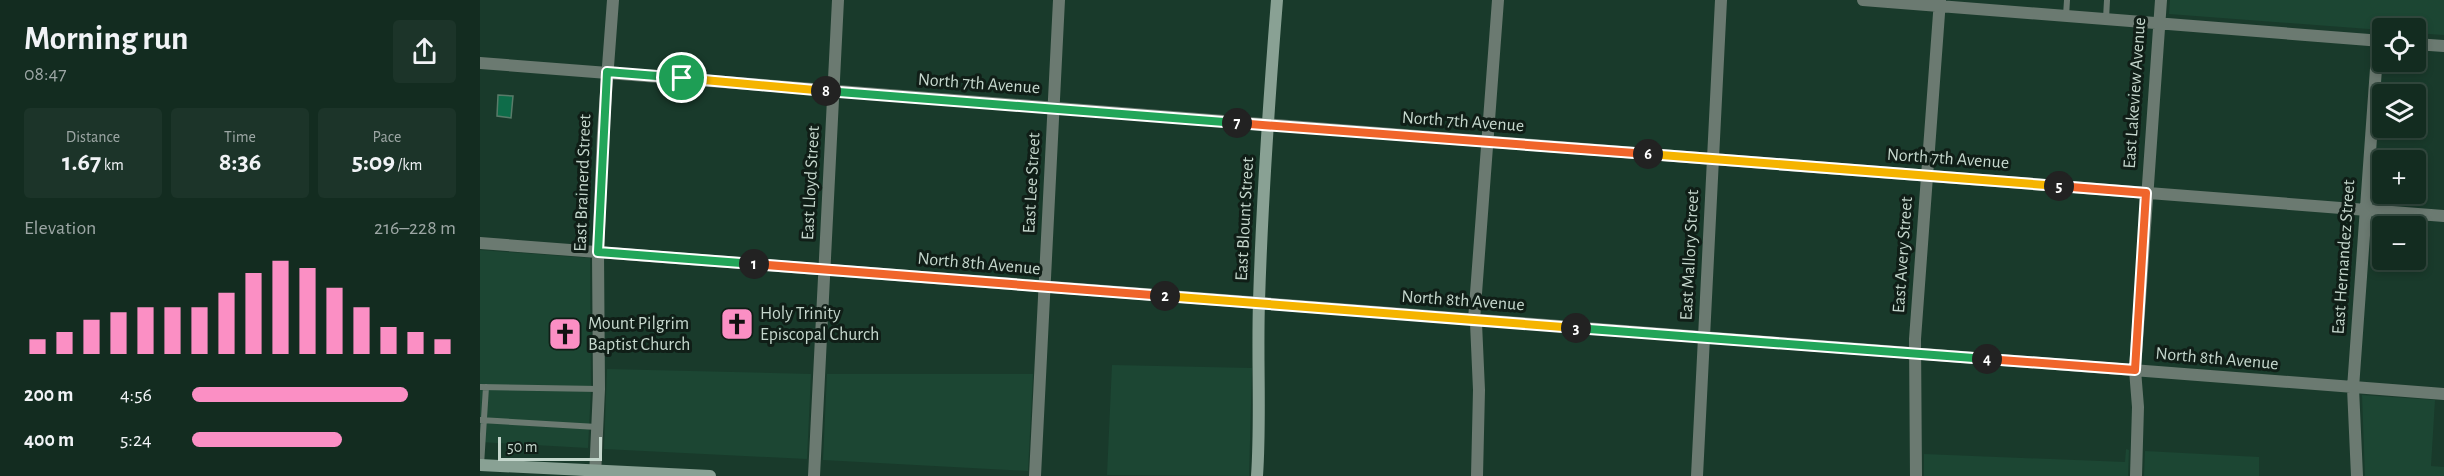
<!DOCTYPE html>
<meta charset="utf-8">
<style>
:root{--surface:#132c20;--page:#1c3429;--text:#f1f3f6;--muted:#9da7a5;--line:#32483e;--accent:#fb8fc4}
body{margin:0;font-family:"Alegreya Sans",sans-serif;background:var(--page);color:var(--text);height:100vh;display:flex;flex-direction:column;font-size:22px;white-space:nowrap}
*{box-sizing:border-box;margin:0}
p{font-size:20px;color:var(--muted)}
.icon{flex:none;width:33px;height:33px;fill:none;stroke:currentColor;stroke-width:2;stroke-linecap:round;stroke-linejoin:round}
.map{position:relative;flex:1;overflow:hidden}
.details{display:flex;flex-direction:column;background:var(--surface);width:480px}
.details>*{flex:none}
.controls{position:absolute;left:1892px;top:18px;display:grid;gap:12px}
.controls a{display:grid;place-items:center;width:54px;height:54px;border-radius:6px;background:var(--surface);box-shadow:0 3px 9px #0003,0 0 0 2px var(--line);font-size:30px}
.scale{position:absolute;left:18px;bottom:15px;width:104px;box-sizing:border-box;padding-left:6px;border:3px solid #c5d7cd;border-top:0;font-size:16px;line-height:21px;white-space:nowrap;color:#c5d7cd;-webkit-text-stroke:4px #101e17;paint-order:stroke}
.pin{position:absolute;display:grid;place-items:center;width:51px;height:51px;color:#fff;margin:-26px;border:3px solid #fff;border-radius:50%;box-shadow:0 2px 6px #0007}
.km{position:absolute;width:30px;height:30px;margin:-15px;border-radius:50%;background:#222;color:#fff;font-size:16px;line-height:30px;text-align:center}
.round{display:grid;place-items:center;flex:none;width:63px;height:63px;border-radius:6px;background:var(--page)}
.summary{display:flex;align-items:center;justify-content:space-between;height:102px;padding:0 24px}
h1{font-size:33px;font-weight:700;line-height:45px}
.stats{display:grid;grid-template-columns:repeat(3,1fr);gap:9px;height:102px;padding:6px 24px}
.stats div{display:grid;align-content:center;border-radius:6px;background:var(--page);text-align:center}
.stats b{font-size:26px;font-weight:700}
.stats small{font-size:16px;font-weight:400}
.stats p{font-size:16px}
.chart{height:168px;padding:12px 24px}
.chart p{display:flex;justify-content:space-between}
.chart svg{width:100%;height:108px;margin-top:6px;stroke:var(--accent);stroke-width:6}
ul{padding:0 24px;list-style:none;font-size:20px}
li{display:grid;grid-template-columns:96px 72px 1fr;align-items:center;height:45px}
li i{height:15px;border-radius:8px;background:var(--accent)}
main{display:flex;flex:1;min-height:0}
.map>svg:first-child{display:block}
</style>
<main>
<section class="details">
<div class="summary"><div><h1>Morning run</h1><p>08:47</p></div><a class="round"><svg class="icon" aria-label="share" viewBox="0 0 24 24"><path d="M12 15V3M7 8l5-5 5 5M5 13v7h14v-7"/></svg></a></div>
<div class="stats">
<div><p>Distance</p><b>1.67<small> km</small></b></div>
<div><p>Time</p><b>8:36</b></div>
<div><p>Pace</p><b>5:09<small> /km</small></b></div>
</div>
<div class="chart"><p><span>Elevation</span>216–228 m</p>
<svg viewBox="0 0 160 44" preserveAspectRatio="none"><path d="M5 44V38M15 44V35M25 44V30M35 44V27M45 44V25M55 44V25M65 44V25M75 44V19M85 44V11M95 44V6M105 44V9M115 44V17M125 44V25M135 44V33M145 44V35M155 44V38"/></svg>
</div>
<ul>
<li><b>200 m</b>4:56<i style="width:82%"></i></li>
<li><b>400 m</b>5:24<i style="width:57%"></i></li>
</ul>
</section>
<div class="map">
<svg width="1964" height="476" viewBox="0 0 1964 476">
<rect width="100%" height="100%" fill="#193a2b"/>
<path fill="#1c4633" d="M1690,0h274v35l-29,-2v-5l-33,2 -213,-16z
M0,250l110,8 1,131 -3,59 -108,-6z
M632,365l140,3 -3,108 -142,-1z
M127,369l204,5 -4,85 -203,-10z
M347,374h206l-5,97 -205,-11z
M1882,395l73,5 -4,66 13,1v9h-79z
M1646,449l3,1 -1,26h-204v-22l201,8z
M1665,451l114,6v19h-115z"/>
<path fill="#0e6c49" stroke="#597b69" stroke-width="1.5" d="M18,95l15,1 -2,22 -14,-2z"/>
<g fill="none" stroke-linecap="round" stroke-linejoin="round">
<path stroke="#6b7a71" stroke-width="6" d="M1586,16l1,-16
M1626,19l1,-19
M0,387l119,2
M0,420l117,7
M1,465l5,-78"/>
<path stroke="#6b7a71" stroke-width="12" d="M1383,0l519,41
M1935,44l29,2
M0,63l1964,153
M0,243l1964,151
M115,476l4,-87 -1,-137 5,-119 10,-133
M334,476l24,-476
M555,476l24,-476
M997,476l2,-86 -3,-67 -2,-3 24,-320
M1217,476l24,-476
M1436,476l-1,-137 25,-339
M1656,476l2,-69 -3,-37 26,-370
M1877,476l-4,-88 25,-347"/>
<path stroke="#89a194" stroke-width="12" d="M0,465l230,11
M777,476c4,-58 0,-116 2,-174 3,-101 10,-202 18,-302"/>
</g>
<g fill="none" stroke-linecap="round" stroke-linejoin="round">
<g stroke="#fff" stroke-width="12">
<path id="split-1" d="M202,78l-75,-6 -9,180 156,12"/>
</g>
<g stroke="#fff" stroke-width="12">
<path id="split-2" d="M274,264l411,32"/>
</g>
<g stroke="#fff" stroke-width="12">
<path id="split-3" d="M685,296l411,32"/>
</g>
<g stroke="#fff" stroke-width="12">
<path id="split-4" d="M1096,328l411,31"/>
</g>
<g stroke="#fff" stroke-width="12">
<path id="split-5" d="M1507,359l148,11 11,-177 -87,-7"/>
</g>
<g stroke="#fff" stroke-width="12">
<path id="split-6" d="M1168,154l411,32"/>
</g>
<g stroke="#fff" stroke-width="12">
<path id="split-7" d="M757,123l411,31"/>
</g>
<g stroke="#fff" stroke-width="12">
<path id="split-8" d="M346,91l411,32"/>
</g>
<g stroke="#fff" stroke-width="12">
<path id="split-9" d="M202,78l144,13"/>
</g>
<use href="#split-1" stroke="#22a559" stroke-width="8"/>
<use href="#split-2" stroke="#f0652b" stroke-width="8"/>
<use href="#split-3" stroke="#f5b400" stroke-width="8"/>
<use href="#split-4" stroke="#22a559" stroke-width="8"/>
<use href="#split-5" stroke="#f0652b" stroke-width="8"/>
<use href="#split-6" stroke="#f5b400" stroke-width="8"/>
<use href="#split-7" stroke="#f0652b" stroke-width="8"/>
<use href="#split-8" stroke="#22a559" stroke-width="8"/>
<use href="#split-9" stroke="#f5b400" stroke-width="8"/>
</g>
<defs>
<g id="church-square" transform="scale(1.725)"><rect x="-9" y="-9" width="18" height="18" rx="4" fill="#fb8fc4" stroke="#101e17"/><path d="M-1.2-6h2.4v3.5h3.3v2.4h-3.3V6h-2.4V-.1h-3.3v-2.4h3.3Z" fill="#111"/></g>
</defs>
<g fill-rule="evenodd">
<use href="#church-square" x="257" y="324"/>
<use href="#church-square" x="85" y="334"/>
</g>
<g text-anchor="middle" dominant-baseline="central" stroke-width="6" stroke-linejoin="round" paint-order="stroke">
<g font-size="18" fill="#c5d7cd" stroke="#101e17">
<text transform="translate(499 84) rotate(4)">North 7th Avenue</text>
<text transform="translate(1655 93) rotate(-86)">East Lakeview Avenue</text>
<text transform="translate(983 122) rotate(4)">North 7th Avenue</text>
<text transform="translate(1468 159) rotate(4)">North 7th Avenue</text>
<text transform="translate(103 183) rotate(-88)">East Brainerd Street</text>
<text transform="translate(331 183) rotate(-87)">East Lloyd Street</text>
<text transform="translate(552 183) rotate(-87)">East Lee Street</text>
<text transform="translate(765 219) rotate(-87)">East Blount Street</text>
<text transform="translate(1210 255) rotate(-87)">East Mallory Street</text>
<text transform="translate(1423 255) rotate(-86)">East Avery Street</text>
<text transform="translate(1864 257) rotate(-86)">East Hernandez Street</text>
<text transform="translate(499 264) rotate(5)">North 8th Avenue</text>
<text transform="translate(983 301) rotate(4)">North 8th Avenue</text>
<text transform="translate(1737 359) rotate(5)">North 8th Avenue</text>
</g>
<g font-size="18" fill="#c5d7cd" stroke="#101e17" text-anchor="start">
<text x="280" y="314">Holy Trinity<tspan x="280" dy="21">Episcopal Church</tspan></text>
<text x="108" y="324">Mount Pilgrim<tspan x="108" dy="21">Baptist Church</tspan></text>
</g>
</g>
</svg>
<div class="controls">
<a><svg class="icon" aria-label="locate" viewBox="0 0 24 24"><circle cx="12" cy="12" r="6"/><path d="M12 2v4M12 18v4M2 12h4M18 12h4"/></svg></a>
<a><svg class="icon" aria-label="layers" viewBox="0 0 24 24"><path d="M12 4l9 5-9 5-9-5zM3 14l9 5 9-5"/></svg></a>
<a>+</a>
<a>−</a>
</div>
<div class="scale">50 m</div>
<div class="pin" style="left:202px;top:78px;background:#1e9e55"><svg class="icon" aria-label="arrive" viewBox="0 0 24 24"><path d="M6 21V4h12l-3 4 3 4H6"/></svg></div>
<b class="km" style="left:274px;top:264px">1</b>
<b class="km" style="left:685px;top:296px">2</b>
<b class="km" style="left:1096px;top:328px">3</b>
<b class="km" style="left:1507px;top:359px">4</b>
<b class="km" style="left:1579px;top:186px">5</b>
<b class="km" style="left:1168px;top:154px">6</b>
<b class="km" style="left:757px;top:123px">7</b>
<b class="km" style="left:346px;top:91px">8</b>
</div>
</main>
